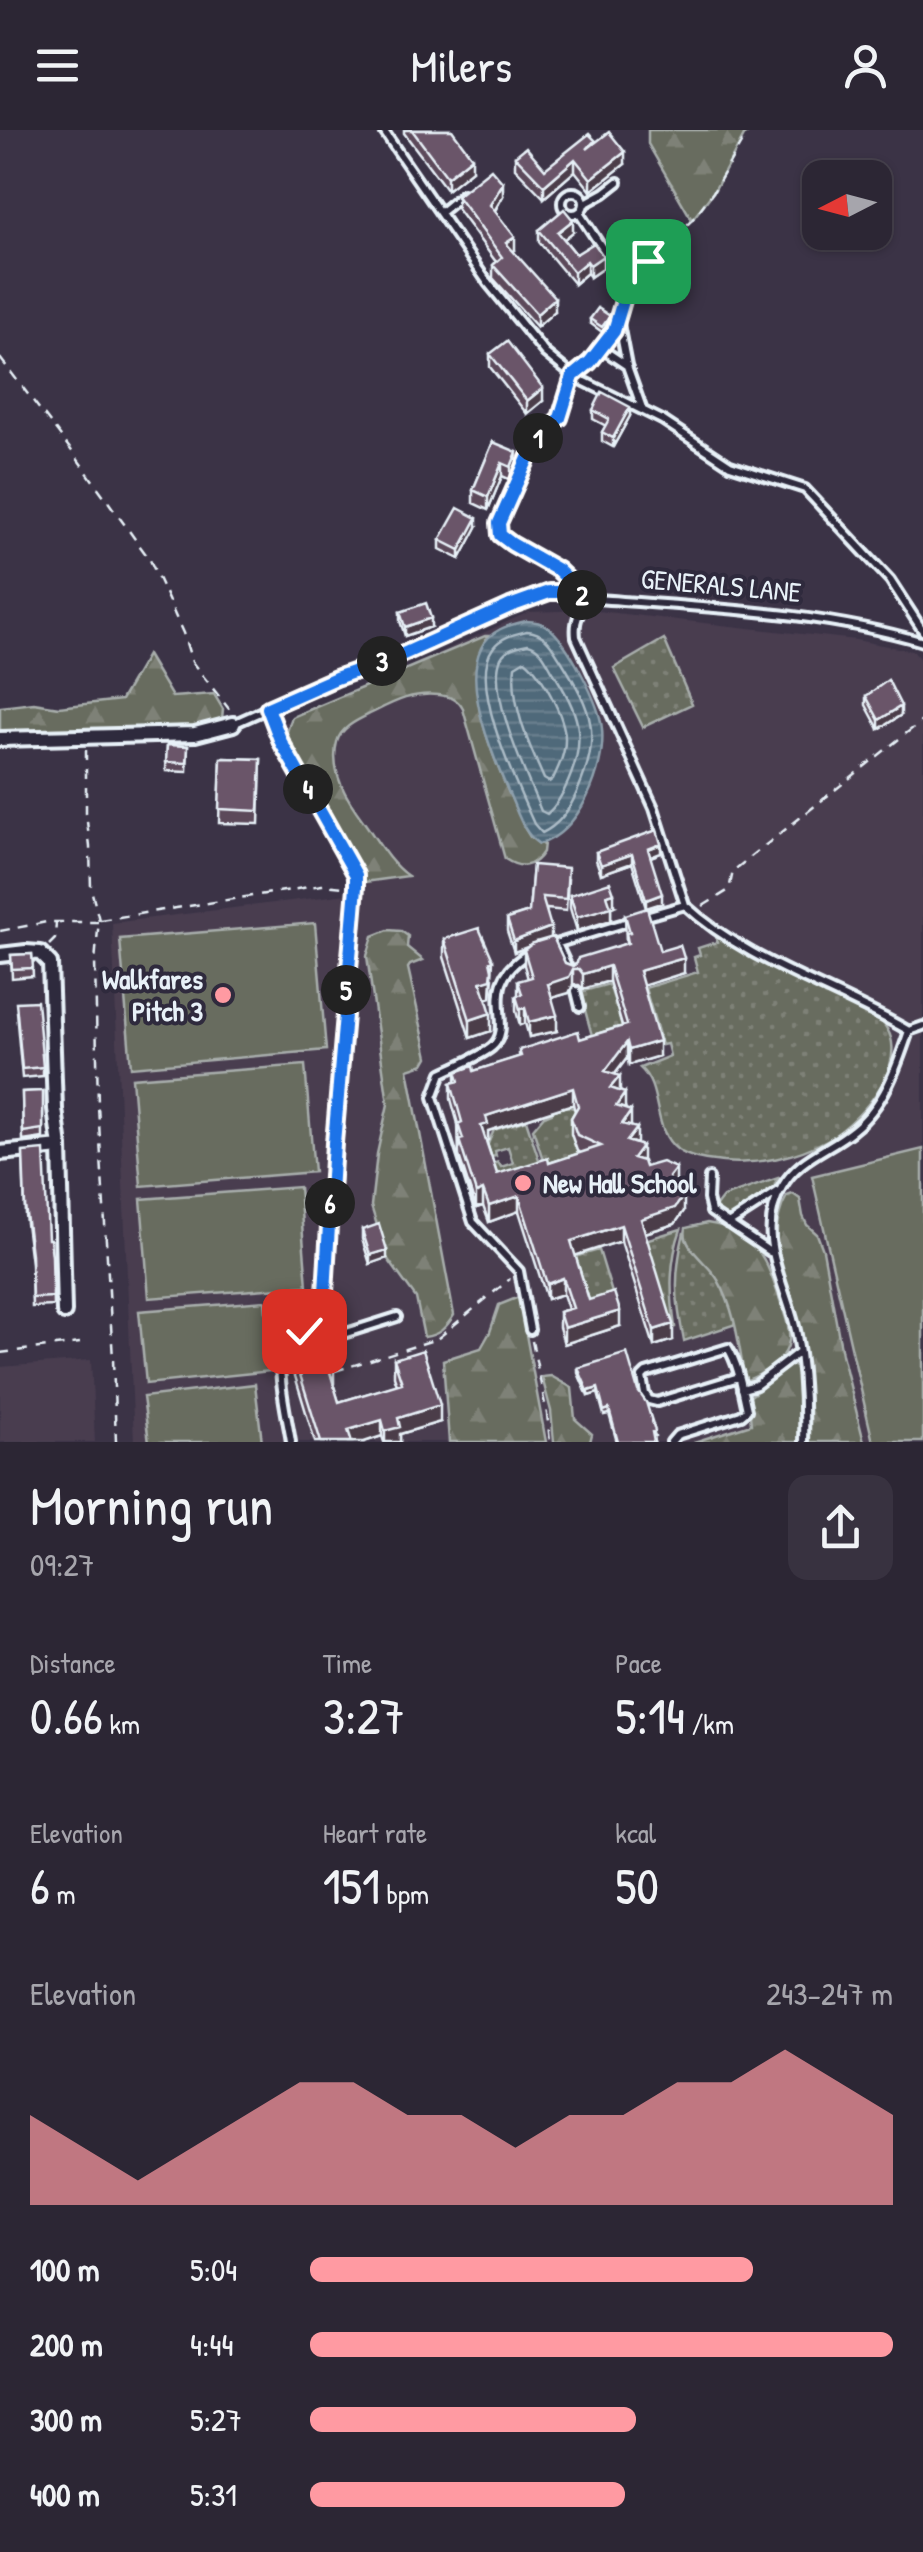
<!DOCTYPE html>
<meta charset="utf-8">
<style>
:root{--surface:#2c2634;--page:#383240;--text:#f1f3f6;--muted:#a6a5ac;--line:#48434f;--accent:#ff9aa2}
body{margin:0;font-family:"Patrick Hand",sans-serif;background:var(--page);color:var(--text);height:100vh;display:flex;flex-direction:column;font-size:38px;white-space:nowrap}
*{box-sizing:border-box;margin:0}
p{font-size:32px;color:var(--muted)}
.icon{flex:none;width:55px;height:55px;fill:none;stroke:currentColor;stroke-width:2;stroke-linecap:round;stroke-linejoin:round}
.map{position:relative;height:1312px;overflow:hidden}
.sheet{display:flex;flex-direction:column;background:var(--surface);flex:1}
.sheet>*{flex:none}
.needle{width:65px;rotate:264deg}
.fabs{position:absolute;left:802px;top:30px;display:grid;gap:20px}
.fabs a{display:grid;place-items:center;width:90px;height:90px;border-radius:20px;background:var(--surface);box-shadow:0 2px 8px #0004,0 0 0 2px var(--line);font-size:50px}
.pin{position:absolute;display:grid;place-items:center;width:85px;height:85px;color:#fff;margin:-42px;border-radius:20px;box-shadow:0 5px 15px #0006}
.km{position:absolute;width:50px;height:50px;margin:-25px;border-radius:50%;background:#222;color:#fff;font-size:28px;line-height:50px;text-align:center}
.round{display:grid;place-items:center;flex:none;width:105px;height:105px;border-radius:20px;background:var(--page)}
.overview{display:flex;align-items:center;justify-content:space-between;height:170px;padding:0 30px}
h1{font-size:55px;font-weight:600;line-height:75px}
.figures{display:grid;grid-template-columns:repeat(3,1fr);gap:15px;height:170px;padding:10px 30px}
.figures div{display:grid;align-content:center}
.figures b{font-size:50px;font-weight:600}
.figures small{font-size:28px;font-weight:400}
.figures p{font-size:28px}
.chart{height:280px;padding:20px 30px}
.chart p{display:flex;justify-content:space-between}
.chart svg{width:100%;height:180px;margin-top:10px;fill:var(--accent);opacity:.7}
ul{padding:0 30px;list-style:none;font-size:32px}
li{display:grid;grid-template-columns:160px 120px 1fr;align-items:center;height:75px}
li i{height:25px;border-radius:12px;background:var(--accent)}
header{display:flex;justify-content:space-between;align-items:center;height:130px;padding:0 30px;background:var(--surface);font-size:45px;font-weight:600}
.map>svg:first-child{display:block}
</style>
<header><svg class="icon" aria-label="menu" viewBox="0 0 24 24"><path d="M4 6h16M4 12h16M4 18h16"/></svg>Milers<svg class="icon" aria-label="person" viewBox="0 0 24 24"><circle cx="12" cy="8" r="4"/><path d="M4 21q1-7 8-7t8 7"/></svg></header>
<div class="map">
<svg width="923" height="1312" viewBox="0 0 923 1312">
<defs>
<pattern id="grass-dots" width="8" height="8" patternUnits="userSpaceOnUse" patternTransform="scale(2.5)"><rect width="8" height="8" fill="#686c5f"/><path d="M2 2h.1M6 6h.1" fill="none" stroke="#7e8177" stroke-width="1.8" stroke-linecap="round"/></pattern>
<pattern id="forest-firs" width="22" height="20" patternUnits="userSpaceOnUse" patternTransform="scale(2.5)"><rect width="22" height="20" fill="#686c5f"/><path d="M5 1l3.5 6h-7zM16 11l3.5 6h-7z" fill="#7e8177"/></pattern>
<pattern id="water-rules" width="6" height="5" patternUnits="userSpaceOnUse" patternTransform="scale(2.5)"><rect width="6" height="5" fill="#50697a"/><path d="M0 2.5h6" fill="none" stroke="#697f8e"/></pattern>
</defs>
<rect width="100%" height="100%" fill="#3b3346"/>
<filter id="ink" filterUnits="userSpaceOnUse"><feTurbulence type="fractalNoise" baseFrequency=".01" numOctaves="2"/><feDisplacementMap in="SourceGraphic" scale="20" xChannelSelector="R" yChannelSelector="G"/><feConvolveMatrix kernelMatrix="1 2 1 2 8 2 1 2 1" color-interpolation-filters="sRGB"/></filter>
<g filter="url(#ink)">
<path fill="#493d50" d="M589,480l267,30 57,11 10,12v779h-789l-22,-519 235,-29 9,-30 -74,-140 247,-112z
M91,1230l4,82h-95v-75z"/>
<path fill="url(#grass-dots)" stroke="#a8aeac" stroke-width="2.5" d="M664,509l28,65 -49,23 -29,-59z
M719,806l51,30 105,50c47,35 -12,104 -48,124 -31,17 -69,25 -104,22 -15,-2 -32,-3 -45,-12 -27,-20 -15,-62 -38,-82l30,-12 -3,-12 -5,1 -17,-57 53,-16 -4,-15 6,-2 -2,-7 19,-6 -1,-5z
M609,854l18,56 -31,10 -16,-58z
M566,976l8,2 21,51 -46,19 -16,-49 11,-13 8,-3v-2z
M526,990l18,55 -47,1 -4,-12 5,-2 3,5 12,-4 -5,-16 -13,4 1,5 -5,1 -4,-11 7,-16z
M778,1048l-5,12 -45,29 -12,-9v-4l7,-9z
M681,1099c-12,33 -11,64 -6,98l-4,1 -26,-88z
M684,1102c3,17 19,26 29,39 11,16 18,34 23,53l-52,17c-9,-43 -10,-66 0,-109z
M599,1120l16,53 -25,7 -16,-53z"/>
<path fill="url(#forest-firs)" stroke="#a8aeac" stroke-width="2.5" d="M648,0h99l-33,61 -22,29 -44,-76z
M485,506h3c-34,51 16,144 37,193l5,8 9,7 5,-1 -1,9c-10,16 -23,17 -38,7l-42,-150c-6,-11 -13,-12 -25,-14 -26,-3 -44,7 -66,18 -14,7 -31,14 -35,29 -8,30 10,57 27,80 13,18 25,41 44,54l-44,6 -6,-19 -54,-89 -16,-30 -2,-10 6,-17z
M147,525l25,42 42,-3 9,15 -1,10 -22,8 -200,6v-26l34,-4 25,4 62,-7z
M388,800l13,1 7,5 -1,11 16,13 -13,5 -2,3 20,89 -4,7 -16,5 46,246c-8,13 -15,20 -30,22l-8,-39 -29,-40 -16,-52 6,-52 11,-50 -21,-148 6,-20z
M793,1064l7,5 3,17 4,9 10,9 6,16 19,104 22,88h-54c0,-35 -2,-68 -8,-102 -9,-47 -42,-97 -15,-144z
M707,1093c50,7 60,38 74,80 3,11 10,25 8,38 -3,21 -26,33 -44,40 -6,-35 -9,-70 -27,-101 -9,-17 -37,-32 -32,-52z
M519,1167l27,145h-97l-6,-82 38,-12 9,-16 9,-27z
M791,1235l6,3 4,24 -1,50h-106l57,-18 -3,-26z
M551,1246l21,12 3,31 17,15 -2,8h-36l-3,-31 -9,-34z"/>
<path fill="#686c5f" stroke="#a8aeac" stroke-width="2.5" d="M315,793l11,127 -195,17 -11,-128z
M305,935l9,107 -173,14 -9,-108z
M923,1019v293h-50l-61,-266z
M299,1057l8,99 -158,12 -8,-99z
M265,1171l6,70 -125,13 -7,-73z
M255,1254l7,58h-113l-6,-45z"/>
<path fill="url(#water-rules)" stroke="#8d9fac" stroke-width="2.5" d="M526,491c9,0 15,1 22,6 20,15 52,77 54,102 4,39 -23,105 -63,115 -15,-10 -21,-30 -28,-46 -16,-37 -49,-111 -30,-150 9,-18 27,-23 45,-27z"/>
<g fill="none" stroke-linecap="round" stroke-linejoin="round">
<path stroke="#abbbc6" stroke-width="2.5" d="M527,501c18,1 25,15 34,29 32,52 41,75 16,132 -7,17 -18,33 -35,41l-8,-9c-16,-36 -67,-141 -41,-176 7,-11 22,-14 34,-17z
M528,514c13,3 18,16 25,28 25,40 35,64 15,110 -5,12 -11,23 -21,32l-6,-3c-13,-32 -55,-120 -40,-153 5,-10 17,-12 27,-14z
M525,530c16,12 41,58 40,80 0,14 -6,26 -12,39l-4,3 -5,-3c-15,-34 -34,-75 -29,-113z"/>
<g stroke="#e8f1f8" stroke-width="14">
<path id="service" d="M383,0l105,153 57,70 28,23 89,44 68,45 75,24 85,91 33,51
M562 73a11 11 0 1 1 22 0a11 11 0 1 1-22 0Z
M584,74l20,-11 14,-11
M440,83l23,-19
M579,83l37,56 9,20
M619,194l8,42 15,42
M602,219l24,16
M584,465l-26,-25 -46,-25 -12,-10 -1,-12 38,-84 22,-22 14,-41 17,-13 24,-32 14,-47
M595,470c-16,9 -21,19 -19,37l78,171 31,97c61,57 153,84 224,126
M268,578l13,34 75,133 -34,446
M233,594l103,-46 65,-23 110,-49 38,-14h21l28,7c109,9 220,12 325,43
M643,787l42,-12
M557,814l12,26
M552,815l79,-24
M576,861l4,16
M909,901l14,-5
M709,1048l-1,21 3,13 59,40
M728,1094l51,-33
M530,1200l-11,-59 -46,-49 -40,-125 9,-24c14,-7 38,-16 50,-26 26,-23 -19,-62 39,-95
M742,1259l14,-4 43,-33
M291,1312c-3,-22 -20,-87 -4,-102 10,-9 25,-12 35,-19l18,14 57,-18
M671,1312l6,-7 64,-20 6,-5c-5,-21 -8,-44 -19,-62l-82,25 -4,4 3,17 4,6 8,2 82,-25
M804,1312c1,-36 0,-71 -7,-107 -10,-50 -44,-98 -15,-148 16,-29 47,-37 71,-57 31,-24 44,-63 56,-99"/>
</g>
<g stroke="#e8f1f8" stroke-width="20">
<path id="minor" d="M0,609l195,-5 38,-10
M0,825l26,-3 14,1 10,10 5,146 5,38 4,165
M0,1023l60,-6"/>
</g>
<path stroke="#e8f1f8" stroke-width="2.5" stroke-dasharray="10 8" stroke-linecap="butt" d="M636,145l56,-55 21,-28 36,-62
M0,228l71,92 79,110 33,73 9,29 37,47
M86,620v63l4,34 1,42 8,31 -4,41 3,145 15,253 3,83
M703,776l26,-16 4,-19 190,-151
M100,790l222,-35 22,2
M0,801l47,-9h51
M49,815l6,-6 1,-17
M532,1211l15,73 3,28
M0,1223l80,-10
M335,1241l102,-32 73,-60"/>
<use href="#service" stroke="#2f2a3d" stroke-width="6"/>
<use href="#minor" stroke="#2f2a3d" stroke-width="12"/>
</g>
<path fill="#5c495a" stroke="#e8f1f8" stroke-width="2.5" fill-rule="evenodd" d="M404,0h48l20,40 -25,20 -43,-57z
M595,13l30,21 -34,27 -16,-20 -31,27 -29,-30v-12l30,13z
M457,66h46l-8,15 20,39 -2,1 42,60 -18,16 -44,-49v-13l3,-3 -39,-53z
M539,100l34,2 -9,7 12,15 27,14 -13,9 -3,-4 -13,11 -35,-42z
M590,189l20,1 -8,12 -12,-9z
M490,224l53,47 -16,13 -37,-47z
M593,280l37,6 -17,31 -11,-6v-9l4,-6 -13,-7z
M493,312l24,24 -6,14 -9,-4 -14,34 -15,-7v-13z
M477,397l-17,32 -20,-10v-9z
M400,482l31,15 -26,9 -5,-15z
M866,566l35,19 -22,14 -13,-24z
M167,615l21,1 -1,26 -21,-1z
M221,628l40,1 -2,65 -40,-1z
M596,722l65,1 -11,4 12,46 -16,5 -14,-45 -31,11 -5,-14z
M533,735l35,14 -2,32 -20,-2 5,28 14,26 8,3 53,-23 -1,-28 35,36 24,22 -41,12 16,71 -30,9 -2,-7 -12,16 27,87 3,6 31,16 -3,5 11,23 -9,13 -30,9 28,107 -19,6 -33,-105 -46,14 14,45 31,26 -56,18 -5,-17v-15l9,-3 -5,-15 -16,5 -28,-88 -30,11 -6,-16 -7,2 -17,-52 -1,-32 -7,-25v-16l5,-1v-10l18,-1 45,-14v-7l61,-11 42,-13 -13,-45 -26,8 -4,-4h-6l-4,8 -17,5 5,33 -28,6 -4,-14 -5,2 -4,-14v-15l2,-1v-14l10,-2 -4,-14v-15l3,-3 -13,5 -7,-21v-12l22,-7zM573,974l2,7 -4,7v16l6,17 4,2 -32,10 -52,11 -11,-34h2v-9z
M570,765l44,11 -3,1v13l-34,11 -7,-23z
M444,809l49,39 -2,19 -4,1 4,33 -21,7 -26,-81z
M32,824l1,22 -21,2 -1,-23z
M16,881l27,56v9l-21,2z
M43,961v47l-20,3 -1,-49z
M23,1022l29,104 1,50 -21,1 -1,-44 -6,-48z
M362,1100l25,28 -17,6 -8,-25z
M289,1209l44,45 6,18 58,-17 -3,-9v-17l46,63 -40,12v8h-16l-2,-6 -18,6h-49l-26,-86z
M578,1238l60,23 17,45 -2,1 1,5h-37l-8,-28 -5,1 -6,-22 -10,3 -10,-23z"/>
<path fill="#4b3c4a" stroke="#e8f1f8" stroke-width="2.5" d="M625,22v12l-34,27v-12z
M472,27v13l-25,20v-13z
M575,29v12l-31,27v-12z
M503,53v13l-13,22v-13z
M573,90v12l-15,12v-12z
M515,107v13l-9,6v-13z
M603,126v12l-13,9v-12z
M587,131v12l-13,11v-12z
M555,168v13l-18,16v-13z
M543,258v13l-16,13v-13z
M630,277v9l-17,31v-9z
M517,322v14l-6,14v-13z
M502,333v13l-14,34v-13z
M477,388v9l-17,32v-9z
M431,488v9l-26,9v-9z
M901,576v9l-22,14v-9z
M661,714v9l-13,5v-9z
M632,724v9l-31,11v-9z
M614,763v13l-3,1v13l-34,11v-14l30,-22z
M662,764v9l-16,5v-8z
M551,797v11l-37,14v-11z
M684,828v15l-45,14v-16z
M493,830l-2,37 -10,3v-18l9,-21z
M609,836v15l-26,8v-15z
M573,839v16l-4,8 -21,6v-15z
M525,878v15l-5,2v-16z
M491,883v18l-21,7v-18z
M557,885v16l-28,6v-15z
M659,911v15l-30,9v-15z
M627,912v16l-22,29v-16z
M620,946v16l-10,-4z
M573,958v16l-85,27v9l-7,2v-16l5,-10z
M625,963v16l-9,-3z
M631,981v16l-9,-3z
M637,998v16l-10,-3z
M642,1016v16l-9,-4z
M676,1038v15l-7,9v-15z
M483,1060v16l-7,2v-15z
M684,1065v16l-9,13 -34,10v-15z
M519,1066v15l-30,11v-16z
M621,1095v16l-50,16v-16z
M387,1120v8l-17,6v-9z
M563,1148v16l-16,5v-15z
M620,1181v15l-56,18v-16z
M673,1194v16l-19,6v-16z
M334,1237v17l-5,-15z
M598,1258v5l-10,3v-5z
M440,1275v17l-40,12v8h-15v-11l13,-13z
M382,1290v16l-18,6h-16v-12z"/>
<path fill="#6b5569" stroke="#e8f1f8" stroke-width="2.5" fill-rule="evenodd" d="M412,0h40l20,27 -25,20z
M609,2l16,20 -34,27 -16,-20 -31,27 -29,-30 11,-9 19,22 44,-35 6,6 -8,9z
M491,39l12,14 -13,22 25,32 -9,6 49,55 -18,16 -44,-49 9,-8 -45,-61z
M564,79l9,11 -15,12 18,22 18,-11 9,13 -13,9 -3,-4 -13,11 -35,-42z
M598,178l12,8 -8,11 -12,-8z
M507,211l36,47 -16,13 -37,-47z
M602,262l28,15 -17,31 -11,-6 7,-13 -16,-9z
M493,312l24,10 -6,15 -9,-4 -14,34 -15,-7z
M458,378l19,10 -17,32 -20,-10z
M426,473l5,15 -26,9 -5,-15z
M888,550l13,26 -22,14 -13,-24z
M167,615l21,1 -1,17 -21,-1z
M221,628l40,1 -2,52 -40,-2z
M657,700l4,14 -13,5 14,45 -16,6 -14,-46 -31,11 -5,-13z
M533,735l35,3 -2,31 -24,-2 9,30 -37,14 -7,-22 22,-7z
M610,752l4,11 -7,2 4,12 -34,10 -7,-22z
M647,778l13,43 20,-6 4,13 -45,13 20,70 -30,9 -2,-8 -22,29 15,5 -10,12 15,5 -9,13 15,5 -9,13 15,4 -10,13 15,5 -9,12 10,3 2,6 17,-5 14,6 -7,9 5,14 10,4 -9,13 -34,11 32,105 -19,6 -33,-105 -50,16 18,59 25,-8 6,19 -56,17 -5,-16 14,-4 -10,-30 -16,6 -28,-88 -30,10 -6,-16 -7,3 -17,-53 4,-1 -5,-15 4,-2 -11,-39 8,-2 -3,-9 17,-6 1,5 47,-15 -2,-6 59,-19 2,8 47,-14 -18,-59 -26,8 -4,-5h-6l-4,8 -21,7 9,31 -28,7 -4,-14 -5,1 -4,-13 6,-2 -4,-13 14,-4 -8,-27 9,-7 20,-6 12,26 8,3 4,-3 1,-5 50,-15 -2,-10 4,-1 -5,-17zM573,958l5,18 -7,12 6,17 24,11 -52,17 -1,-5 -51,16 -16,-48 7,-2 -2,-8z
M479,798l14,32 -3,1 2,9 -1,9 -10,3 10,31 -21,7 -26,-81z
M32,824l1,14 -21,1 -1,-14z
M37,871l6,66 -21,2 -6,-67z
M43,961v38l-20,3 -1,-40z
M44,1020l4,89h2l2,17 1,41 -21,1 -1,-44 -6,-48 -2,-54z
M379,1094l8,26 -17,5 -8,-25z
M317,1200l1,5 5,-2 11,34 -5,2 10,33 63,-19 -8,-24 29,-9 17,55 -42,13 2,9 -15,4 -3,-11 -34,10 4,12h-31l-32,-103z
M627,1223l11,38 8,11 9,29 -3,1 2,10h-36l-9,-33 -5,2 -6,-23 -10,3 -10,-23z"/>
</g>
<g fill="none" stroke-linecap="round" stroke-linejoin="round" filter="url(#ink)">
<g stroke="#fff" stroke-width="20">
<path id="route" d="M304,1201l18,-10 2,-12 10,-166 22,-256v-12l-75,-133 -13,-34 68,-30 65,-23 109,-49 39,-14h21l15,4 -27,-26 -46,-26 -12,-9 -1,-12 38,-85 23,-20 13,-42 17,-14 24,-31 14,-47 20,-23"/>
</g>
<use href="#route" stroke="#1a73e8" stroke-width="12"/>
</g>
<g fill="#ff9aa2" stroke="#2f2a3d" stroke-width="4">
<circle cx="223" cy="865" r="10"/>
<circle cx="523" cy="1053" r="10"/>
</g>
<g text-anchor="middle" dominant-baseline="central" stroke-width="8" stroke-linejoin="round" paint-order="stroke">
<g font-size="28" fill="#e8f1f8" stroke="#2f2a3d">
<text transform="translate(721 455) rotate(5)">GENERALS LANE</text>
</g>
<g font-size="28" font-weight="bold" fill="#e8f1f8" stroke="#2f2a3d" text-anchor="end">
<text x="203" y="849">Walkfares<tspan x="203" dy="32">Pitch 3</tspan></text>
<text x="543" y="1053" text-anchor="start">New Hall School</text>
</g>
</g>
</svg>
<div class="fabs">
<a><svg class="needle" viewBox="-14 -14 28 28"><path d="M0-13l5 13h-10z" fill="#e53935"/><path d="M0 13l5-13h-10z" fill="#a6a5ac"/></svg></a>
</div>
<div class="pin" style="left:648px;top:131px;background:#1e9e55"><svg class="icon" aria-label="arrive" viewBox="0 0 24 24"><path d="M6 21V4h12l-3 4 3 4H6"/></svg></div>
<div class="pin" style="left:304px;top:1201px;background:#d93025"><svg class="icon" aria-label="check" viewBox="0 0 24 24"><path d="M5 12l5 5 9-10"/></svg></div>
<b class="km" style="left:538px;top:308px">1</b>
<b class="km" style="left:582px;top:465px">2</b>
<b class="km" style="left:382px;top:531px">3</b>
<b class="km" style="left:308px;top:659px">4</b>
<b class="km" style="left:346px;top:860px">5</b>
<b class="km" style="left:330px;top:1073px">6</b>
</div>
<section class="sheet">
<div class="overview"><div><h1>Morning run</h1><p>09:27</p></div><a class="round"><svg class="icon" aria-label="share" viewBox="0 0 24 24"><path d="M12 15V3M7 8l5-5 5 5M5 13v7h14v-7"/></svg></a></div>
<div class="figures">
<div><p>Distance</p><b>0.66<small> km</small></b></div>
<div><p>Time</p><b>3:27</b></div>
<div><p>Pace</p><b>5:14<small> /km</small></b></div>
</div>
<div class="figures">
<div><p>Elevation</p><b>6<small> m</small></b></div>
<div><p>Heart rate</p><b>151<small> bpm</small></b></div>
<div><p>kcal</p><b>50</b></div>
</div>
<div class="chart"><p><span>Elevation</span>243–247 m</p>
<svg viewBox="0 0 160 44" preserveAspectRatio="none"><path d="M0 44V22L10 30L20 38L30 30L40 22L50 14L60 14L70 22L80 22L90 30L100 22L110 22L120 14L130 14L140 6L150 14L160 22V44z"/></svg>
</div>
<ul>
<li><b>100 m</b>5:04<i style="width:76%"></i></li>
<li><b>200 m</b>4:44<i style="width:100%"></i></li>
<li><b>300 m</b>5:27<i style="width:56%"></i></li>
<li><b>400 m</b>5:31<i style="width:54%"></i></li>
</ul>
</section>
